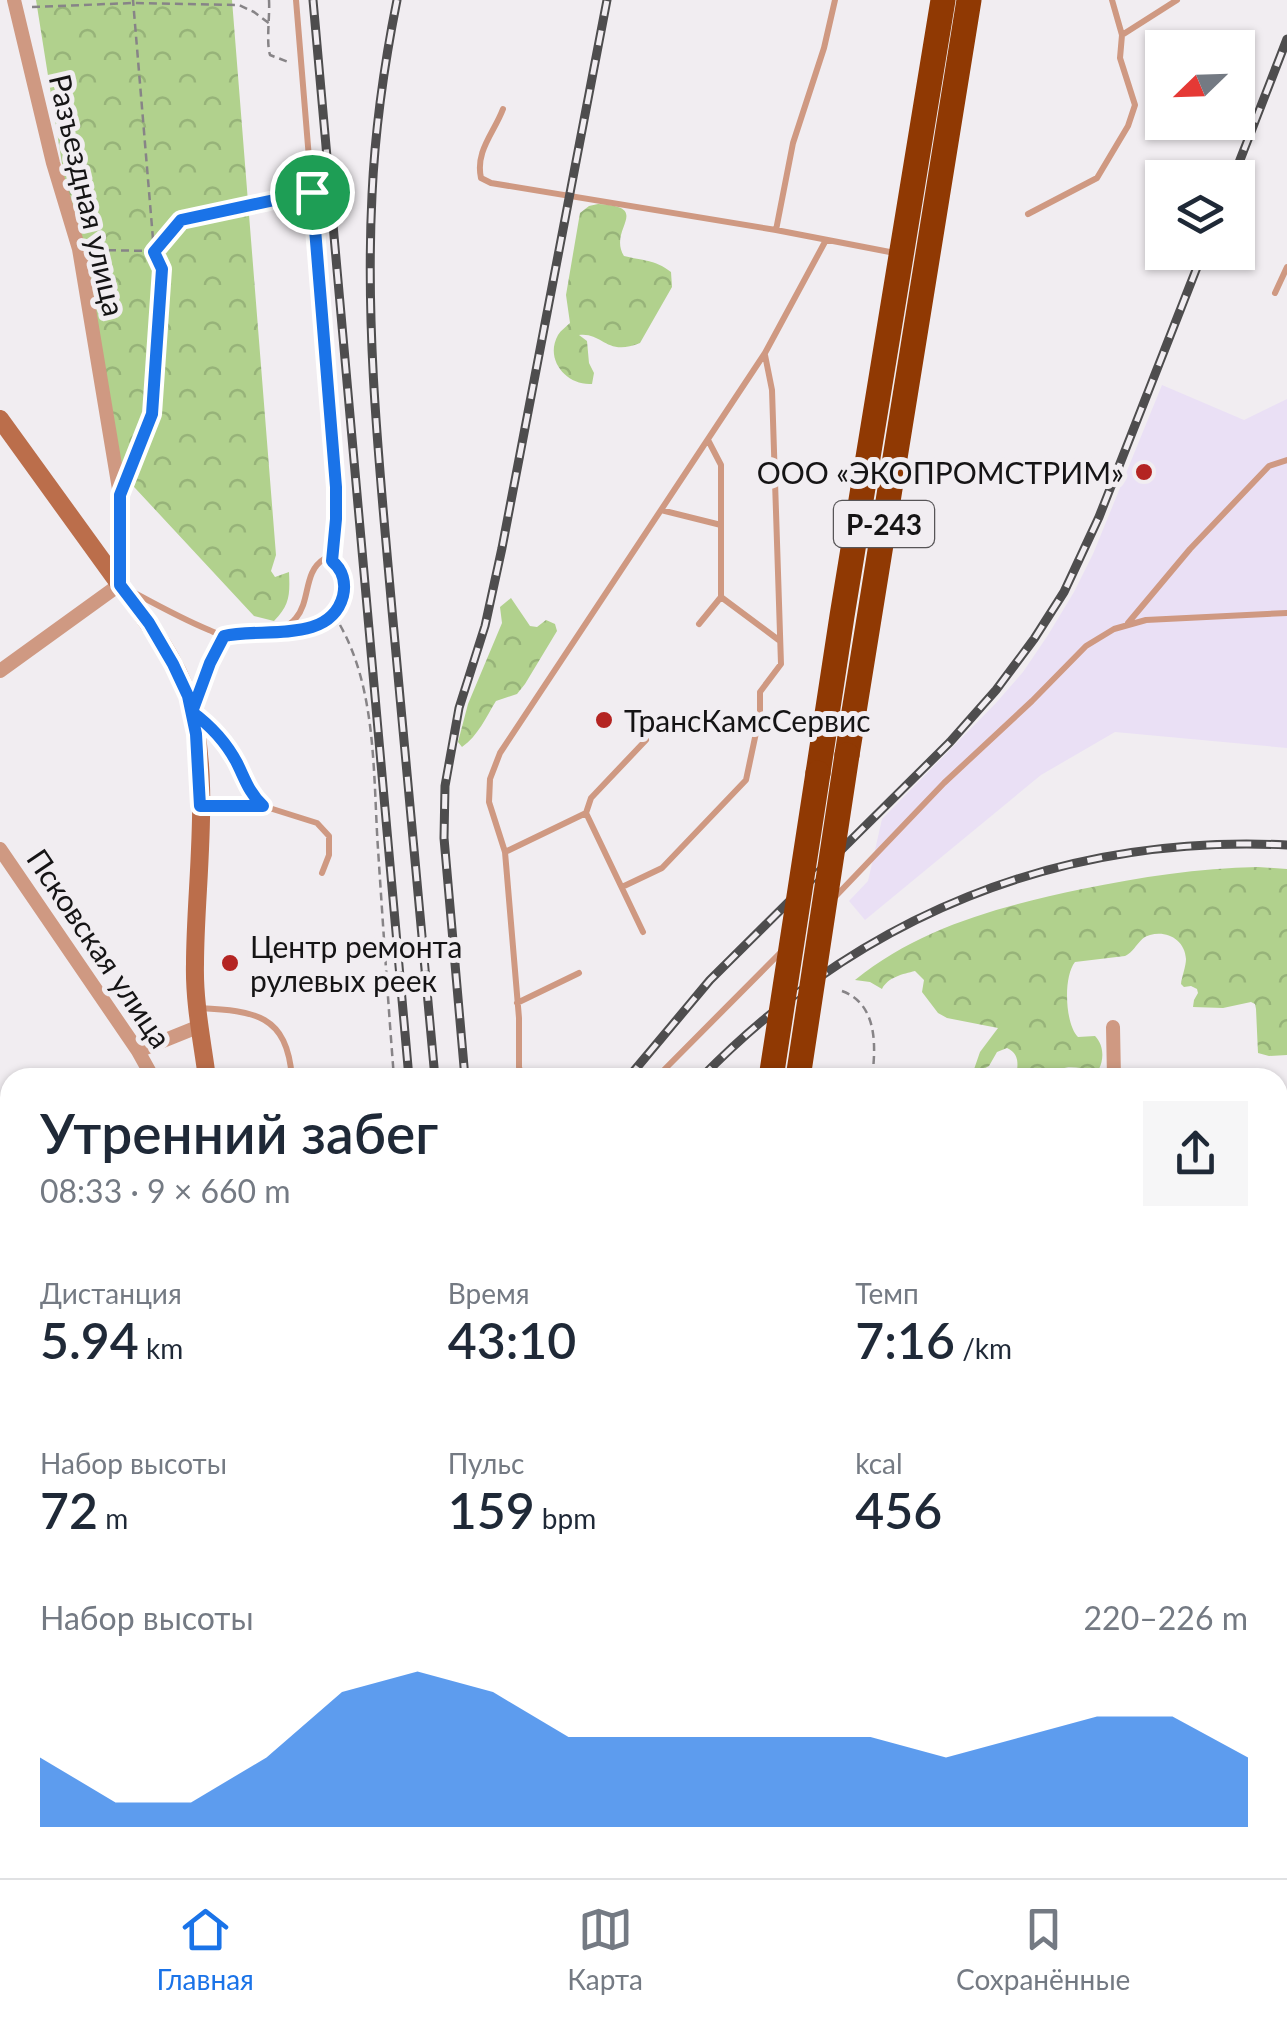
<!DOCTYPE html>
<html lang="ru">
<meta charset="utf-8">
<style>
:root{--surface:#fff;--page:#f6f6f7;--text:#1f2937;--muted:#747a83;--line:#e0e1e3;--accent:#1a73e8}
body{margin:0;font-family:Lato,sans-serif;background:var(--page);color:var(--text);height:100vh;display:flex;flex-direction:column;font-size:38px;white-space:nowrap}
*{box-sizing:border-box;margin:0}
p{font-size:32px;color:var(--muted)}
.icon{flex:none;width:55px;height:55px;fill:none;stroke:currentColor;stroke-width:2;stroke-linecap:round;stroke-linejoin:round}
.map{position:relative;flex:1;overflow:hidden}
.details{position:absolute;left:0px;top:1068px;width:1288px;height:812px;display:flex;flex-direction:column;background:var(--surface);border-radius:30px 30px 0 0;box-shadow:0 2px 8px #0004}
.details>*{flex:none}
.needle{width:65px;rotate:247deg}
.tools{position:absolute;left:1145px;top:30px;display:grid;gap:20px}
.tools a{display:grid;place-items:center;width:110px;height:110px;border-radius:0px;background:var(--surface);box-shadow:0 2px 8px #0004;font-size:50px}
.pin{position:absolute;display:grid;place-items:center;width:85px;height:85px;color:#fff;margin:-42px;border:5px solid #fff;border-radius:50%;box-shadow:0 2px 10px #0007}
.round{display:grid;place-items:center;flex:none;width:105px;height:105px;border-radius:0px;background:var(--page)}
.summary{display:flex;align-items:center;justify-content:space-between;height:170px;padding:0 40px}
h1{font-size:55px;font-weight:600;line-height:75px}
.figures{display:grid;grid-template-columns:repeat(3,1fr);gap:15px;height:170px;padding:10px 40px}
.figures div{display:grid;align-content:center}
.figures b{font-size:50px;font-weight:600}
.figures small{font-size:28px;font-weight:400}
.figures p{font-size:28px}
.chart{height:280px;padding:20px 40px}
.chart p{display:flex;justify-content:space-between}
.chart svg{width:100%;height:180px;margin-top:10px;fill:var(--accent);opacity:.7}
.tab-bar{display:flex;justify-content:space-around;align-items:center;height:140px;border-top:2px solid var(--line);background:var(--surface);font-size:28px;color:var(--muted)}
.tab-bar a{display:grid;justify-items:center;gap:5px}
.tab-bar .selected{color:var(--accent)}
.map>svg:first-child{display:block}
</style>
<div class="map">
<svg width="1287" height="1878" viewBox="0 0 1287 1878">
<defs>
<pattern id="forest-crowns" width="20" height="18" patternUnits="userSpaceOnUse" patternTransform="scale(2.5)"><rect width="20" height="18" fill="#b1d18d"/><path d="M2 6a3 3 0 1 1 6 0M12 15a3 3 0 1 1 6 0" fill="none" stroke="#97b379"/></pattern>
</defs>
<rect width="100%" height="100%" fill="#f1edf1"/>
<path fill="#eae0f5" d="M1162,385l82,35 43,-21v349l-172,-16 -74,43 -176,145 -16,-19 19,-20 14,-62 114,-116 27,-31 25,-37 26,-43 19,-38z"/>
<path fill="url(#forest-crowns)" d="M36,0h196l44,555 -5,16 4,6 14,-5c1,22 1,33 -15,49l-20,-5 -145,-156z
M598,204c56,3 9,25 26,52 19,5 30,3 47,16l1,15 -32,56c-34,14 -37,-11 -61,-8l8,6 2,22 5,10 -2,11c-25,2 -48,-24 -34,-49 3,-5 8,-8 12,-12l-4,-28 14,-82 9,-7z
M511,598l19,28 7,1 9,-7 9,4 2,7 -32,53 -8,10 -21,7c-10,16 -18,35 -34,46l-4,-5 10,-38 34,-81 -2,-16z
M1258,867l29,2v186l-18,1 -11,-3 -2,-44 -1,-5 -4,-2 -28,6 -30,-1 1,-7 4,-7 -1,-4 -6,-3 -7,1 -3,-3c1,-8 5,-18 5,-25 -1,-19 -19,-29 -36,-24 -12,3 -14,16 -25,21l-50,6c-12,15 -10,62 3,75l17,-1c9,9 9,23 4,33 -21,2 -32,-9 -50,8h-33c2,-12 4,-23 -9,-29l-10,4 -8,14 -17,9 8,-23 18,-24 -51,-10 -9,-5 -16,-21 2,-12 -9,-9c-12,3 -27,6 -33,18l-12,-7 -15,-2c65,-53 147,-74 227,-91 59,-12 116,-21 176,-22z
M1278,1744l9,6v74l-9,45z
M1047,1870h230l-3,8h-230z"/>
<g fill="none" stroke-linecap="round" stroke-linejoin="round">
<path stroke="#878487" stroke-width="2.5" stroke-dasharray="8 5" stroke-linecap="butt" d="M269,0c1,16 -3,42 1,55l21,8
M32,7l101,-4 106,2 15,7 16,12
M95,250l59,1 27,-31 119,-25
M132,467l21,-53 9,-145 -8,-18 -21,-251
M340,625c37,66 33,150 38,224 5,76 10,152 16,229
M842,991c36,13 34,56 30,87
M710,1870l1,8"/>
<path stroke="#cf9982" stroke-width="6" d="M296,0l40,487v32l-4,42
M1112,0l10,35 55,-35
M503,109c-9,24 -28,42 -22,69l10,5 285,47 119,23
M1028,214l69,-36 31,-52 7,-21 -15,-47 2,-23
M776,230l17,-87 31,-95 11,-48
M1275,293l12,-26
M661,510l60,15v-60l-13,-25
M131,591c26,14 51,28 78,39 5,2 10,5 15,6 7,0 16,-4 23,-4 29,-1 80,6 93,-28 5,-13 5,-24 -2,-38l-14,-7c-21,13 -13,41 -28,59 -5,7 -13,10 -21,14
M721,597l59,44
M1128,623l62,-74 79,-83 18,-6
M699,624l22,-27v-72
M194,708l21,-58 9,-14
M198,717c16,12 29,27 39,45 8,16 12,31 26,44
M206,806h57l54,17 12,13v19l-7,18
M586,813l5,-15 55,-58
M505,852l81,-39 57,119
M622,887l40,-19 84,-88 14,-66v-22l21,-28 -9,-274 -7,-35
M834,898l110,-115 88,-82 54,-55 28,-17 32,-9 141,-7
M517,1003l62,-30
M199,1008c56,3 88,6 93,70
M522,1078l-3,-11v-49l-14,-166 -16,-50 1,-23 10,-26 265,-400 61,-113
M656,1078l127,-128
M0,1396l10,-7
M461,1870l1,8"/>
<path stroke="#cf9982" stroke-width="14" d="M0,671l119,-86 1,-90 -41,-246 -26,-86 -39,-163
M0,849l138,202 15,27
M1113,1027l1,51
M138,1051l62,-25
M1278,1231l9,-1
M0,1262l10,14
M0,1429l10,-1
M291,1870v8"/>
<path stroke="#bb6e4b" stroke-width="18" d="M0,419c37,52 75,103 112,155 28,39 61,77 76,123 25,77 7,186 7,267 -1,38 7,76 12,114
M0,1321l10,-7
M1278,1436h9
M672,1870l1,8
M830,1870l1,8"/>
<path stroke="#903903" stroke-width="25" d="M847,755l122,-755
M818,773l24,-157 101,-616
M784,1870l2,8
M810,1870l2,8"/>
<g stroke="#4e4d4e" stroke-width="9">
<path id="rail" d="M313,0l96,1078
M397,0c-13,65 -22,129 -25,195 -7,139 8,277 20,415 14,156 29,312 43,468
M1233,178l54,-139
M465,1078l-21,-240 1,-52 14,-78 26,-82 17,-78 105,-548
M628,1078l82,-98 240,-238 46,-52 38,-51 30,-47 35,-75 104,-265
M701,1078c158,-162 359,-244 586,-233
M479,1870l1,8
M517,1870l1,8
M559,1870l2,8"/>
</g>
<use href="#rail" stroke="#f1edf1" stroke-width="5" stroke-dasharray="15" stroke-linecap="butt"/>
<path stroke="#903903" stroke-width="25" d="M771,1078l47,-305
M798,1078l49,-323"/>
</g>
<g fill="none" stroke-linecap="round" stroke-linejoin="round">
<g stroke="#fff" stroke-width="20">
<path id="route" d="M312,192l-131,28 -27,32 8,17 -10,145 -32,81v90l29,38 24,41 15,32 8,38 4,72h63c-14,-13 -18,-27 -26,-43 -11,-21 -26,-37 -45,-51l18,-49 14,-27c37,-9 106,9 119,-40 3,-13 0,-26 -11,-35l4,-42v-32l-24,-295"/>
</g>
<use href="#route" stroke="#1a73e8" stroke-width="12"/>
</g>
<g fill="#b42422" stroke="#f1edf1" stroke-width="4">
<circle cx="1144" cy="472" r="10"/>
<circle cx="604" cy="720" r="10"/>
<circle cx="230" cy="963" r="10"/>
</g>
<g text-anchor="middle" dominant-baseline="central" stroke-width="10" stroke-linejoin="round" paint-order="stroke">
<rect fill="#f1edf1" stroke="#575557" stroke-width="2.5" x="834" y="501" width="100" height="46" rx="8"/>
<g font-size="28" font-weight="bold" fill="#151415">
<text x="884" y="524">Р-243</text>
</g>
<g font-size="30" fill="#151415" stroke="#f1edf1">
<text transform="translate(88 195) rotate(77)">Разъездная улица</text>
<text transform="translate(100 948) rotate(56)">Псковская улица</text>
</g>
<g font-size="30" fill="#151415" stroke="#f1edf1" text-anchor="start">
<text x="1124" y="472" text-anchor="end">ООО «ЭКОПРОМСТРИМ»</text>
<text x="624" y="720">ТрансКамсСервис</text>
<text x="250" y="946">Центр ремонта<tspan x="250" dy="34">рулевых реек</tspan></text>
</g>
</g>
</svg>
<div class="tools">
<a><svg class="needle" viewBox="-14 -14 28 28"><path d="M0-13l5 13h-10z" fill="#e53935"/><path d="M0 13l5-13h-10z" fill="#747a83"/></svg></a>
<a><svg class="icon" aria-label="layers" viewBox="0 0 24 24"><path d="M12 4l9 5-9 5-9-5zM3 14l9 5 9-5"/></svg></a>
</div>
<div class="pin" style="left:312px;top:192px;background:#1e9e55"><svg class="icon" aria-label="arrive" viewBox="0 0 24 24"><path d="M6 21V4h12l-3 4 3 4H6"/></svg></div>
<section class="details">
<div class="summary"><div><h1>Утренний забег</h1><p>08:33 · 9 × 660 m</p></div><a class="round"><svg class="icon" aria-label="share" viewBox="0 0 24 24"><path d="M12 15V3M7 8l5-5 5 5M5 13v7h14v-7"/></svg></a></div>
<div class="figures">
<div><p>Дистанция</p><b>5.94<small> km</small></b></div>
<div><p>Время</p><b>43:10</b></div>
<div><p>Темп</p><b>7:16<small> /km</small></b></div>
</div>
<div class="figures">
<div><p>Набор высоты</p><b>72<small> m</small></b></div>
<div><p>Пульс</p><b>159<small> bpm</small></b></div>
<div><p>kcal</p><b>456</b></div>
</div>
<div class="chart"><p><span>Набор высоты</span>220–226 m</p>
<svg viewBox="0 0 160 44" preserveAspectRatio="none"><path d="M0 44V27L10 38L20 38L30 27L40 11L50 6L60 11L70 22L80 22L90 22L100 22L110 22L120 27L130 22L140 17L150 17L160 27V44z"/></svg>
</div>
</section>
</div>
<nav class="tab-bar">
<a class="selected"><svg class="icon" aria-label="home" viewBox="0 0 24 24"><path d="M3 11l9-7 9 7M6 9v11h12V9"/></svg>Главная</a>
<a><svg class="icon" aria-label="map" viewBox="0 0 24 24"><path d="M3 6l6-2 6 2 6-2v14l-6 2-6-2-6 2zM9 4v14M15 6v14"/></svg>Карта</a>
<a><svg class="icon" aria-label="saved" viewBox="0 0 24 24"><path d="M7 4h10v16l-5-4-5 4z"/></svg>Сохранённые</a>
</nav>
